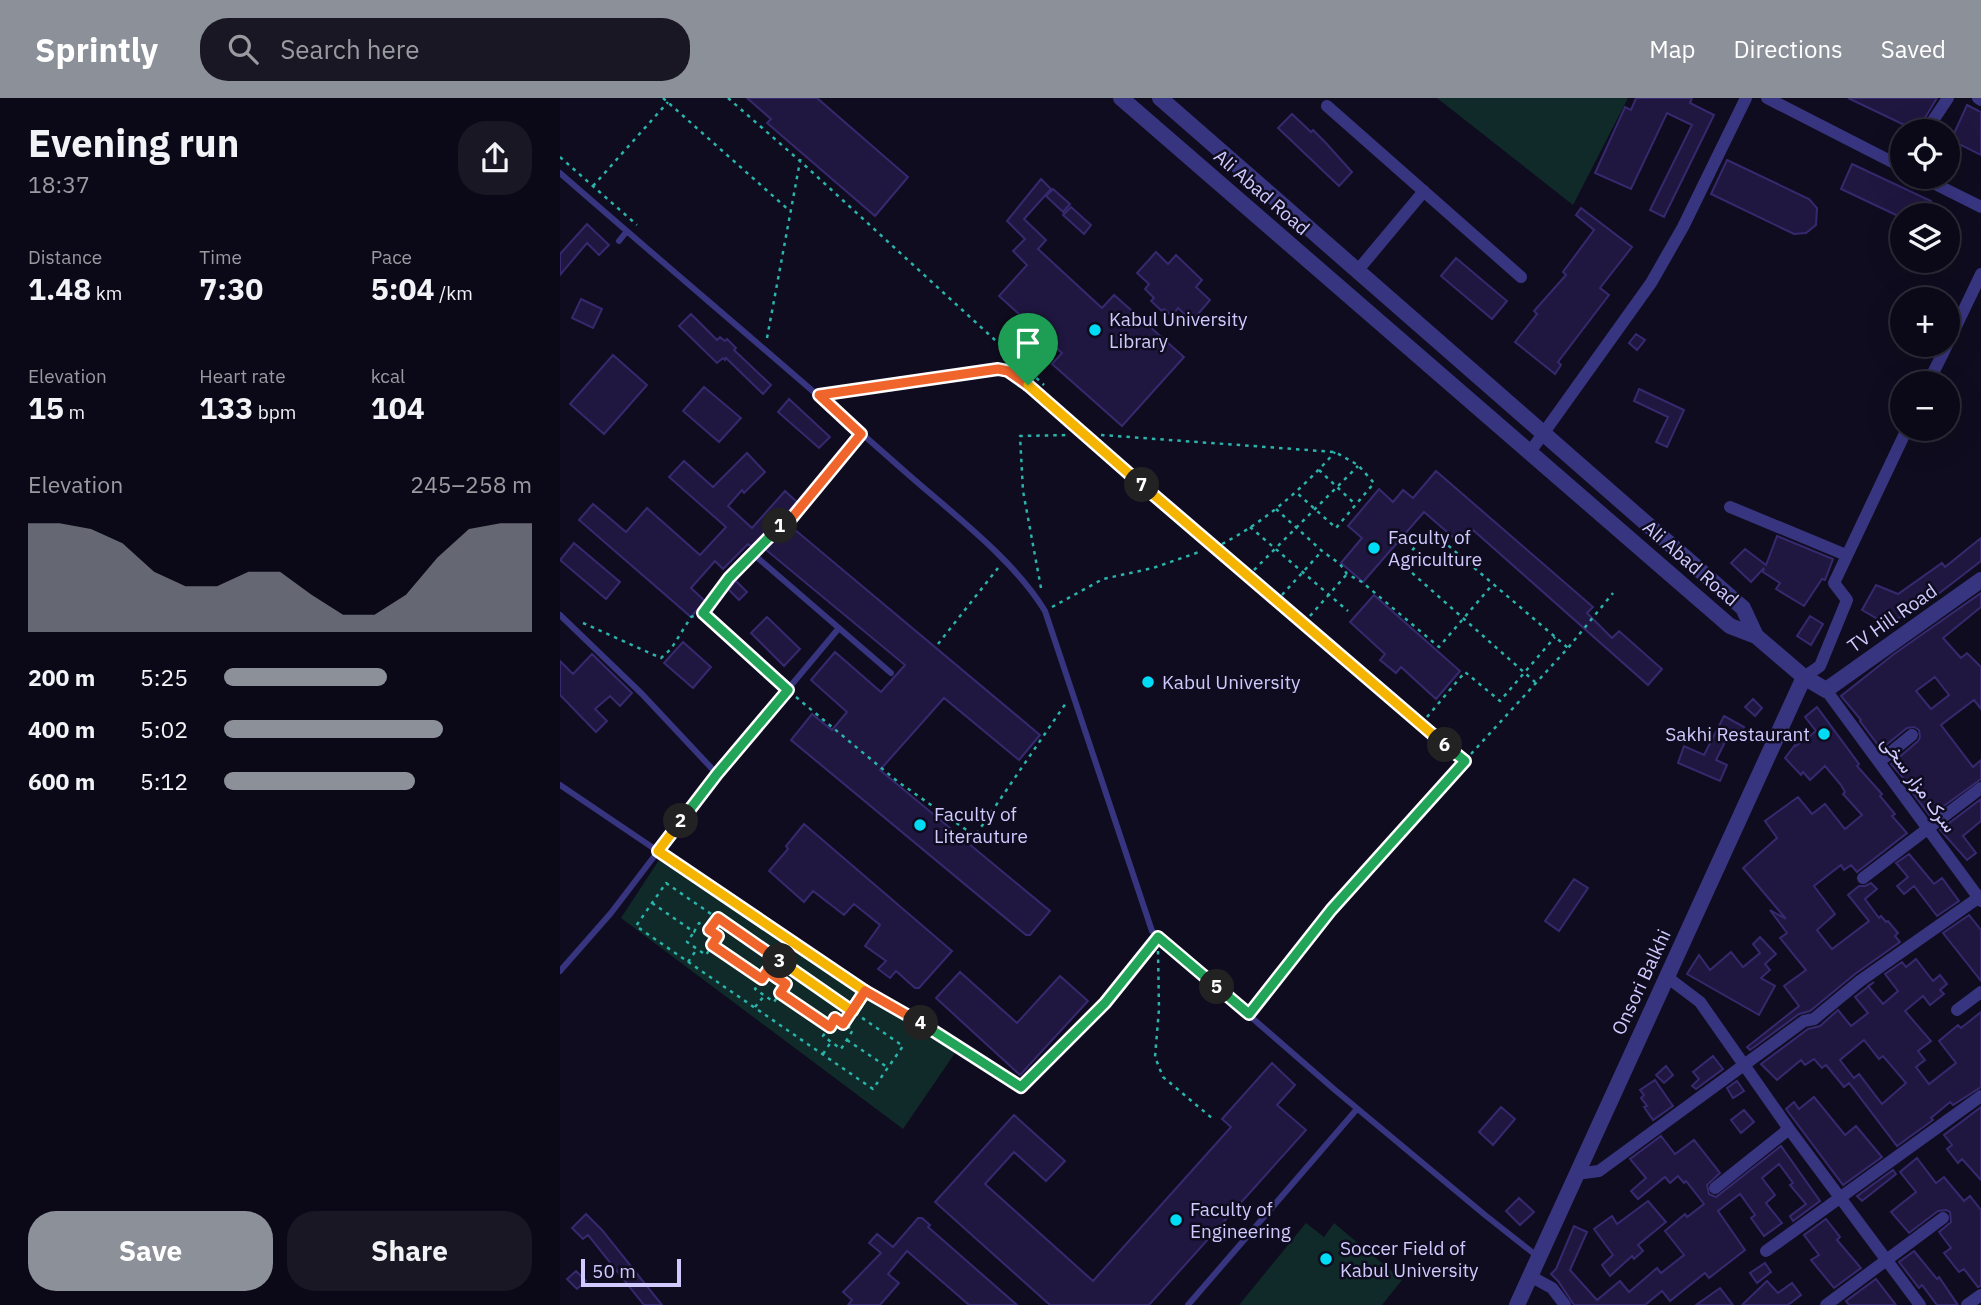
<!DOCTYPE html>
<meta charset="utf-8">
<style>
:root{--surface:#0b0917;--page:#191724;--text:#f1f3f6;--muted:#9a9aa1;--line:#2b2a36;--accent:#8c9099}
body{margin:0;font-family:"IBM Plex Sans",Vazirmatn,sans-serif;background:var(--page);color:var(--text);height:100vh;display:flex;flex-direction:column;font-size:26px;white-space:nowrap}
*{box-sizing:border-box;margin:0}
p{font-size:23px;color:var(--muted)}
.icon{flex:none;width:38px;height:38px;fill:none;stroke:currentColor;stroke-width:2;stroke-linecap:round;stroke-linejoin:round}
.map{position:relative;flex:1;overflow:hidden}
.panel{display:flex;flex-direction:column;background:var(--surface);width:560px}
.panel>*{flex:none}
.fabs{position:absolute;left:1330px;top:21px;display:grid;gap:14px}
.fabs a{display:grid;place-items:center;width:70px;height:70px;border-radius:50%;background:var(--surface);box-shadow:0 7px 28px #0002,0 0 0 2px var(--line);font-size:35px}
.scale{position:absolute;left:21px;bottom:18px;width:100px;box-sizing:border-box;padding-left:7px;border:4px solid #d0caff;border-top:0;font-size:19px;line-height:24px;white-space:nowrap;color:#d0caff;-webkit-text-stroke:5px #0f0c1f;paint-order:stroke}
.pin{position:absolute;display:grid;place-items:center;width:60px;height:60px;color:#fff;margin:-72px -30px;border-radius:50% 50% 50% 0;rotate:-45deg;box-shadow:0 0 7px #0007}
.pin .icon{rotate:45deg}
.km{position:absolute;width:35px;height:35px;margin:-18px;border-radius:50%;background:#222;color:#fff;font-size:19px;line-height:35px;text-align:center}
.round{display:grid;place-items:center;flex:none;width:74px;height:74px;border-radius:28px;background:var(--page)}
.headline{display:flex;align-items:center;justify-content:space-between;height:119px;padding:0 28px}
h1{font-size:38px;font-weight:700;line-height:52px}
.figures{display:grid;grid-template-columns:repeat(3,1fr);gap:10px;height:119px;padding:7px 28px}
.figures div{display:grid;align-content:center}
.figures b{font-size:30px;font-weight:700}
.figures small{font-size:19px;font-weight:400}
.figures p{font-size:19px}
.chart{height:196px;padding:14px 28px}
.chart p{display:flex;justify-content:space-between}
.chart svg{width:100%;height:126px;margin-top:7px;fill:var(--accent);opacity:.7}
.action{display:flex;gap:14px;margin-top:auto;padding:14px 28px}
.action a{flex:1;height:80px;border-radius:28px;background:var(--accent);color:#fff;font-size:28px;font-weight:700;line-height:80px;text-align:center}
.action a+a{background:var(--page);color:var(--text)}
ul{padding:0 28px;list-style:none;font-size:23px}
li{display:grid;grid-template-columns:112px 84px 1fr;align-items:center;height:52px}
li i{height:18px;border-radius:9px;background:var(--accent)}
header{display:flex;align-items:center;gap:42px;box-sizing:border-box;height:98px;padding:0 35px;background:var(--accent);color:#fff}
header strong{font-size:33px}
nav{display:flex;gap:38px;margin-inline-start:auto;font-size:24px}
.search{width:490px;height:63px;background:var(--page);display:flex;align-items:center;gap:18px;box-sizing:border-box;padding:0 24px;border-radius:28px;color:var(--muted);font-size:26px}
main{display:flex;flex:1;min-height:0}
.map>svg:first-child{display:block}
</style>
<header>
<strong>Sprintly</strong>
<div class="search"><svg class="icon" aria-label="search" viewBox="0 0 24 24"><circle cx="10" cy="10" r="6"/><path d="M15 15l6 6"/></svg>Search here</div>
<nav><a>Map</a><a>Directions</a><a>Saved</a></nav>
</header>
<main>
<section class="panel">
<div class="headline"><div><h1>Evening run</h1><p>18:37</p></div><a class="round"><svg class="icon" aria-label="share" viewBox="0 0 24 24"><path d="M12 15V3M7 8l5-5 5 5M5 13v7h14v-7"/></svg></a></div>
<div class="figures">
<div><p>Distance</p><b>1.48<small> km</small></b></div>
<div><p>Time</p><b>7:30</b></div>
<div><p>Pace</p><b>5:04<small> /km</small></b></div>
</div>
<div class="figures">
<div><p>Elevation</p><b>15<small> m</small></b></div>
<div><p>Heart rate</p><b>133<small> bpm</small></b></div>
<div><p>kcal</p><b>104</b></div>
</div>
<div class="chart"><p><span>Elevation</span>245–258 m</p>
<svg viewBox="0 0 160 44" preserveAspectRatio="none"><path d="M0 44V6L10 6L20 8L30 13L40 23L50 28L60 28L70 23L80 23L90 31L100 38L110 38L120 31L130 18L140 8L150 6L160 6V44z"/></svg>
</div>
<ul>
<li><b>200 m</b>5:25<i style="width:53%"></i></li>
<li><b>400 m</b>5:02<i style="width:71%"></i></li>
<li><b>600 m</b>5:12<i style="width:62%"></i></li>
</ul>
<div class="action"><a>Save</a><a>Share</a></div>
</section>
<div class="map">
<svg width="1421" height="1207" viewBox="0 0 1421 1207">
<rect width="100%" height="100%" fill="#0f0c1f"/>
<path fill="#0f2a29" d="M877,0h191l-55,107z
M99,762l296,193 -52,76 -282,-211z
M746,1125l18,14 10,-14 68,57 -20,25h-143z"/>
<path fill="#201741" stroke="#36296e" stroke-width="2" fill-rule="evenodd" d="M187,0h70l91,79 -33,39 -108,-93 4,-4z
M1076,0h56l-2,5 24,12 -50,102 -14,-7 42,-85 -25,-12 -36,76 -36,-16 30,-66 6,3z
M1288,0h89l-20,33z
M1407,7l14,7v43l-30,-15z
M732,16l19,18 2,-2 12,12 27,30 -13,14 -61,-58z
M1167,62l82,39 8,9 -1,17 -10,8 -12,1 -83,-40z
M1292,66l79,37 -6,14h-29l-55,-26z
M481,81l10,10 -27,30 22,21 -8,9 64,59 12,-13 70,62 -62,69 -70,-62 10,-11 -63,-57 28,-31 -14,-14 12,-12 -18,-18z
M493,91l17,15 -7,8 -17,-16z
M511,109l20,18 -7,9 -21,-19z
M1021,110l51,39 -32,41 9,7 -51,67 3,3 -6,9 -40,-32 22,-28 -3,-3 32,-36 -3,-3 31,-42 -18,-15z
M27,126l22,21 -10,10 -12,-12 -27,32v-21z
M596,154l12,12 8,-9 26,25 -6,7 14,13 -18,21 -14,-13 -6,8 -8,-7 -2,2 -11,-10 3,-3 -9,-9 4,-5 -12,-11z
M896,160l51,43 -15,18 -51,-43z
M21,201l21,10 -9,19 -21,-10z
M131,216l26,26 3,-3 5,4 2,-2 9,9 -2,2 37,35 -8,9 -37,-36 -1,2 -2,-2 -6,5 -38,-37z
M1076,236l9,6 -8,10 -8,-7z
M53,257l34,30 -43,49 -34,-30z
M144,289l37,31 -22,24 -36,-31z
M1079,291l45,21 -17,37 -11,-5 12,-25 -34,-16z
M229,301l41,38 -11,11 -41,-36z
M187,355l18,19 -21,21 -2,-3 -14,16 24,22 33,-37 12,11 -15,17 258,216 -21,25 -75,-62 -64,72 170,141 -20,24h-4l-235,-195 21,-26 20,16 15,-18 -36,-32 24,-28 46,40 24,-27 -146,-121 -3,5 -8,-5 -25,25 -8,-8 -24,27 14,13 -14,16 -112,-97 14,-16 33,28 21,-24 53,47 26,-28 -57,-50 15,-16 29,26z
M876,373l157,136 -6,6 25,25 7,-7 43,38 -14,16 -175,-155 -12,14 -37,-32 -61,70 -22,-19 21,-25 -14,-12 31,-37 14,13 10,-12 10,8z
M1217,438l56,23 -8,21 -3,-1 -18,27 -28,-17 4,-6 -17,-11 1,-4 -13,14 -20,-19 14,-14 21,16z
M1421,440v23l-57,44 -2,-2 -34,22 -26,-15 14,-25 22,9 44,-31 3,4z
M14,445l46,39 -14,17 -46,-39z
M176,483l11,11 -8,8 -11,-11z
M1421,495v14l-38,31 18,20 6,-5 14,14v42l-7,-9 -33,25 32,42 8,-7v19l-51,37 -21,-28 2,-1 -20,-23 27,-23 2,-4 -1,-7 -5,-3 -7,1 -26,21 -21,-28 1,-1 -20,-24 53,-42zM1375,579l14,18 -18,14 -15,-18z
M814,497l86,76 -24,28 -35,-32 -5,6 -16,-13 5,-6 -35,-32z
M1250,518l13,8 -12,21 -14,-9z
M207,519l33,32 -16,17 -33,-33z
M123,544l28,25 -18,21 -29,-25z
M32,556l40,39 -12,13 -10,-10 -15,13 12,12 -11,11 -36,-37v-34l13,13z
M1193,601l9,9 -7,8 -10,-9z
M1257,609l42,57 -2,2 25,28 -2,2 15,18 -3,2 15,17 -50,39 -6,-7 -7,5 -3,-5 -27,21 21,28 -18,16 15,19 37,-28 -21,-26 11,-9h6l6,-3 6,6 -12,10 14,19 2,-2 5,6 2,-1 10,12 -3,3 5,6 -45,32 -45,37 -11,3 -49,36 -3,-3 52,-41 -15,-20 22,-16 -26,-32 7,-5 -17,-23 16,9 -43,-51 34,-30 -12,-17 33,-24 14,17 13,-10 20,25 17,-14 -19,-21 2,-2 -4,-7 -16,-19 -15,14 -7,-8 -2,3 -16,-17 10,-13 1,1 20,-15 -11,-14z
M1164,618l20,11 -5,10 -9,-5 -14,28 11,5 -7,16 -42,-18 6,-17 20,9z
M1421,701v22l-18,15 13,17 -9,7 -27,-30z
M244,726l148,127 -33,37h-4l-19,-17 -6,7 -12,-9 8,-8 -21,-15 15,-21 -26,-21 -10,11 -31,-24 -9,11 -35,-31 19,-22 -2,-3z
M1349,756l25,30 8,-6 17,23 -22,15 -23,-30 -10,8 -7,-8 11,-9 -12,-14z
M1014,781l14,9 -29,43 -14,-10z
M1409,817l12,15v51l-38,-48z
M1200,839l16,17 -11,10 5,6 -9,8 14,8 -16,29 -72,-41 12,-19 11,15 21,-18 12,15 17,-14 -7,-9z
M1356,861l17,22 7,-6 7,9 -7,6 4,4 -14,11 -7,-9 -18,15 26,30 -13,10 7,9 -9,7 13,17 27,-21 -17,-22 19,-16 3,3 20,-16v75l-28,18 -3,-3 -19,16 2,2 -36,26 -48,-63 -5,4 -18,-22 -4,3 -8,-9 -9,6 -4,-5 -24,20 -16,-16 47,-35 12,-3 18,-16 13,16 17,-13 -13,-16 19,-15 -6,4 15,18 15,-13 -13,-17 17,-12 4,5zM1304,942l15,19 4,-3 23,27 -24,21 -23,-30 -5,4 -14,-18z
M400,874l57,51 43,-47 28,25 -68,74 -84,-77z
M1153,958l10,13 -27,20 -4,-3 7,-7 -6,-7z
M712,965l23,22 -18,20 29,25 -157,175h-99l-115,-103 79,-87 51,46 -19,20 -32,-29 -29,32 108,97 138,-154 -9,-8z
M1106,968l7,9 -9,8 -8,-8z
M1095,982l18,26 -20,14 -9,-13 3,-1 -6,-8 3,-3 -4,-5z
M1177,983l7,10 -11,7 -6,-10z
M1254,999l31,38 11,-9 26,31 -39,28 -57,-76 8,-7 5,7z
M941,1009l14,12 -22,26 -14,-13z
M1421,1009v73l-19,-21 -4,4 -11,-14 5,-4 -8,-10z
M1184,1012l10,12 -13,11 -10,-13z
M1101,1038l14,18 19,-14 26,33 -13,12 2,9 7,3 65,-51 39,55 -27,20 -3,-5 16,-12 -16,-19 3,-2 -14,-19 -17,14 13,17 -9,8 16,20 -18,13 -13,-18 4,-3 -15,-21 -22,17 27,39 -36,28 -4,-5 -35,28 -8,-10 -17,14h-71l-16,-24 -7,-7 5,-5 18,-43 13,6 -17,38 27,30 23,-19 9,11 28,-24 4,5 23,-18 -19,-24 20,-17 2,3 17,-13 -18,-23 -2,2 -6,-7 -8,7 -5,-6 -27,22 -7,-8 15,-13 -16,-19z
M1357,1060l19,25 8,-6 20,24 6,-5 11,14v76l-3,1 -14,-18 -5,3 -15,-19 7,-5 -12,-16 12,-10 -1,-10 -4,-2 -8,1 -29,22 -18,-21 25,-20 -16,-20z
M1333,1072l3,4 -34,27 -5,-5z
M959,1100l15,14 -14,13 -14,-14z
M1088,1103l18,21 -28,23 5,6 -9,8 -2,-3 -22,20 -8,-11 11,-10 -19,-26 18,-13 5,8z
M26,1116l16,16 60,75h-18l-56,-70 -5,4 -11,-11z
M358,1120h4l8,7 -2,2 89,78h-48l-62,-54 -19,23 11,9 -19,22h-32l4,-5 -9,-8 38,-39 -12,-10 8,-9 16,13z
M1266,1121l14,18 -3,3 24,28 -27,20 -23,-28 8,-5 -15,-20z
M1354,1153l23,28 2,-2 19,28h-21l-15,-20 -3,3 -20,-26z
M1205,1165l6,9 -14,11 -7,-10z
M16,1173l10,10 -9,8 -10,-10z
M1316,1181l20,26h-47l-3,-4z
M1207,1183l11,12 14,-10 9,12 -13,10h-46z
M1160,1190l13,17h-37z"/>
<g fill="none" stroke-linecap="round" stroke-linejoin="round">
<path stroke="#2ab4ac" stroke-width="2.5" stroke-dasharray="3.5 5" stroke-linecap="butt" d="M103,0l128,114
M168,0l72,63 244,224
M0,59l77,68
M33,88l75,-84
M207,240l34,-182
M541,337l234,17 23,13 16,18 -38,45 -39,-35
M759,372l36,34
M716,411l46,42 18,13 7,10 15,8 77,65 54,-63
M690,429l98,84
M662,446c44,-23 80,-55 113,-92
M198,450l29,-30 3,2 65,-78
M833,458l142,126
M841,465l29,-33 138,118
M694,472l104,-104
M481,490l-18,-97 -3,-55 50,-1
M722,497l40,-44
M492,509l51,-28 50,-11 49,-17
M143,515l77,70
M750,518l37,-42
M23,525l78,35 10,-9 20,-32 12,-4 43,-53
M378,546l60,-76
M236,599l101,84 78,55 91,-133
M867,619l38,-45 35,29 55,-64
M911,656l97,-106 45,-55
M106,785l237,163 -30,43 -237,-163z
M92,805l42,29 5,-9 19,13 -12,19 -19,-13 7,-10
M149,832l8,-11
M152,847l50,34 5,-8 19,13 -12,18 -19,-13 7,-10
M598,853l1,58 -4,48 8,20 50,42
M128,864l9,-13
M216,879l8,-11
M220,895l49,34 6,-9 18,12 -12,19 -18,-13 6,-9
M195,909l9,-11
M283,926l18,-26
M287,942l40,27
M263,956l8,-12"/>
<path stroke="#383580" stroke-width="6" d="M0,75c113,99 229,196 342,296 46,41 112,90 143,142l107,320 183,159 150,125 52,41
M59,143l8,-10
M259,297l178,-26 11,2 8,4 196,172 253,214 -134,149 -82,104
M192,455l139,120
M0,517l82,79 75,80
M0,687l305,206 44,24 112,72 84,-84 53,-66
M0,873l51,-58 106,-139 122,-146
M628,1207l169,-196"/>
<path stroke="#383580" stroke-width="12" d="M1207,0l135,69
M1418,0l3,2
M767,8l194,171
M1366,33l22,-33
M1361,79l60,30
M798,172l66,-79
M1388,245l33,-69
M1368,285l19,-38
M970,354l121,-169 32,-56 63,-129
M1170,409l116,48
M1244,579l16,-11 27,-66 -13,-17 73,-154
M1266,592l155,211
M1319,664l33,-27
M1303,780l118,-90
M1107,879l33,25 89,127 131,176
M1397,912l24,-18
M1016,1076l23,-3 205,-150 10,-2 46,-38 121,-85
M1155,1090l74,-59
M1206,1153l215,-155
M970,1178l22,12 13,17
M1266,1207l117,-87
M1407,1207l14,-10"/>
<path stroke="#383580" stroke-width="16" d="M561,0l609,528 26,10
M600,0l583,510 13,28 48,41 22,13 155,-110
M957,1207l287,-628"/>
</g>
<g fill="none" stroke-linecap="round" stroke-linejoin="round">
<g stroke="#fff" stroke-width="14">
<path id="split-1" d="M220,428l7,-8 3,2 71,-86 -42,-39 179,-26 10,2 20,14"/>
</g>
<g stroke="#fff" stroke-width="14">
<path id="split-2" d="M121,723l36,-47 71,-84 -85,-77 26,-35 51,-52"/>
</g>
<g stroke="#fff" stroke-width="14">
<path id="split-3" d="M121,723l-23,30 207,140 -13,20 -72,-50"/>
</g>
<g stroke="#fff" stroke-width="14">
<path id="split-4" d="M220,863l-62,-43 -9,12 9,6 -6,9 50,34 5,-8 19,13 -6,9 50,34 5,-9 8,6 22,-33 56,32"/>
</g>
<g stroke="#fff" stroke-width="14">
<path id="split-5" d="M361,925l100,64 84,-84 53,-66 59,50"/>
</g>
<g stroke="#fff" stroke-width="14">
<path id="split-6" d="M657,889l32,27 82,-104 134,-149 -20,-16"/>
</g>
<g stroke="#fff" stroke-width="14">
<path id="split-7" d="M582,387l303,260"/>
</g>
<g stroke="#fff" stroke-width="14">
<path id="split-8" d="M468,287l114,100"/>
</g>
<use href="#split-1" stroke="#f0652b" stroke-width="9"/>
<use href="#split-2" stroke="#22a559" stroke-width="9"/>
<use href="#split-3" stroke="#f5b400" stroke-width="9"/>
<use href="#split-4" stroke="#f0652b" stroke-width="9"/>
<use href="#split-5" stroke="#22a559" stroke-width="9"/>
<use href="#split-6" stroke="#22a559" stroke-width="9"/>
<use href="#split-7" stroke="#f5b400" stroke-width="9"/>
<use href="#split-8" stroke="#f5b400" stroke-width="9"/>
</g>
<g fill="#00dcf5" stroke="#0f0c1f" stroke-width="2.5">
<circle cx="535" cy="232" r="7"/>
<circle cx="814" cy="450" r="7"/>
<circle cx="588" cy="584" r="7"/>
<circle cx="1264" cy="636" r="7"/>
<circle cx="360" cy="727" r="7"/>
<circle cx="616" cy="1122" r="7"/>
<circle cx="766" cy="1161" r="7"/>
</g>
<g text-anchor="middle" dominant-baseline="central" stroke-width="5" stroke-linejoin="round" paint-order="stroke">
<g font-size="19" fill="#d0caff" stroke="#0f0c1f">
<text transform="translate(702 94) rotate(41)">Ali Abad Road</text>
<text transform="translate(1131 465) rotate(41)">Ali Abad Road</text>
<text transform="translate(1332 520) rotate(-35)">TV Hill Road</text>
<text transform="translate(1359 686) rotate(54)">سرک مزار سخی</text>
<text transform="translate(1081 884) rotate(-65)">Onsori Balkhi</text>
</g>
<g font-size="19" fill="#d0caff" stroke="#0f0c1f" text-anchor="start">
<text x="549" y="221">Kabul University<tspan x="549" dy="22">Library</tspan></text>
<text x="828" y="439">Faculty of<tspan x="828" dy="22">Agriculture</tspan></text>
<text x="602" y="584">Kabul University</text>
<text x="1250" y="636" text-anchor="end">Sakhi Restaurant</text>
<text x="374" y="716">Faculty of<tspan x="374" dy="22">Literauture</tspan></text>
<text x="630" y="1111">Faculty of<tspan x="630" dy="22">Engineering</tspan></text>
<text x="780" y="1150">Soccer Field of<tspan x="780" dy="22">Kabul University</tspan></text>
</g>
</g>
</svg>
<div class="fabs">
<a><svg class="icon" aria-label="locate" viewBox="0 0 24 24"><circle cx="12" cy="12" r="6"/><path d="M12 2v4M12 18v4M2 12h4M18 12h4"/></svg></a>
<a><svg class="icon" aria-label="layers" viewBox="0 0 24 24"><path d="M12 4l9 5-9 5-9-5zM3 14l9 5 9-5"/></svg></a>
<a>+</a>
<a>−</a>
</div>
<div class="scale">50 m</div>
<div class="pin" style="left:468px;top:287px;background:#1e9e55"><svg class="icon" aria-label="arrive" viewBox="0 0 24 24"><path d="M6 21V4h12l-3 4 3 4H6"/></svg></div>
<b class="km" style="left:220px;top:428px">1</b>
<b class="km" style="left:121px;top:723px">2</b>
<b class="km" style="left:220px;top:863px">3</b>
<b class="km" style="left:361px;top:925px">4</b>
<b class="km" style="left:657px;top:889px">5</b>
<b class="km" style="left:885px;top:647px">6</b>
<b class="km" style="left:582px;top:387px">7</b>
</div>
</main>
